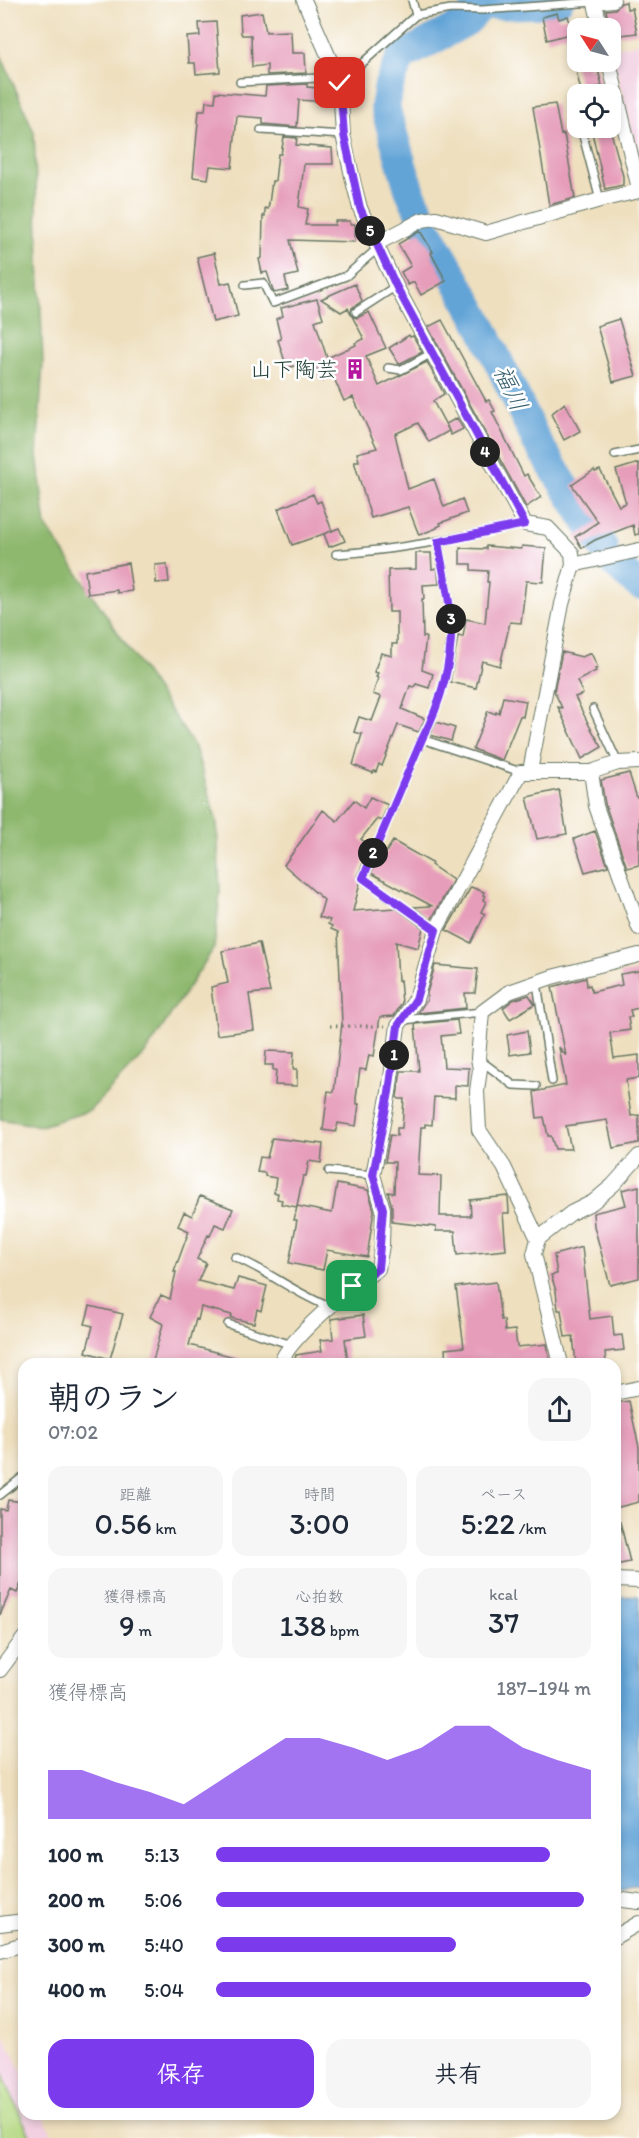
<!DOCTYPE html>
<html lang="ja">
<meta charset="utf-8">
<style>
:root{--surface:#fff;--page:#f6f6f7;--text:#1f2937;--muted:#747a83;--accent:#7c3aed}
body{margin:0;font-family:Itim,"Klee One",sans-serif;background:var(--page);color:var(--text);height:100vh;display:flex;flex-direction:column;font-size:22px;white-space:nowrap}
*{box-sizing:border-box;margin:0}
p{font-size:20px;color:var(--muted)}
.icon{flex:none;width:33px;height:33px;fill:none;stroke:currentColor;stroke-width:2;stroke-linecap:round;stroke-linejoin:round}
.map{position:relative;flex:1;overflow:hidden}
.sheet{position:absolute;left:18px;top:1358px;width:603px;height:762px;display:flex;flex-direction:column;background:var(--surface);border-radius:18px;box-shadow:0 3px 9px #0003}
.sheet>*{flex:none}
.needle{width:39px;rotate:306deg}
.tools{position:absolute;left:567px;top:18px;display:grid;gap:12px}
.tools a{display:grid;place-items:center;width:54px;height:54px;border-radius:12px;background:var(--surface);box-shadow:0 3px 9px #0003;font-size:30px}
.pin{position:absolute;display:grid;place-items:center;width:51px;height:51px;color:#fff;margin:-26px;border-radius:12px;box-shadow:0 3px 9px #0006}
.km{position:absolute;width:30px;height:30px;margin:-15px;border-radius:50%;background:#222;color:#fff;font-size:16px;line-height:30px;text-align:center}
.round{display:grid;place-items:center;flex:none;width:63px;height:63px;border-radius:18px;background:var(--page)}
.summary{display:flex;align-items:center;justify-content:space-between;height:102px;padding:0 30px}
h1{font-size:33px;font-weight:600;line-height:45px}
.metrics{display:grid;grid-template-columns:repeat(3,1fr);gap:9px;height:102px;padding:6px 30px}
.metrics div{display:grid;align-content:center;border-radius:15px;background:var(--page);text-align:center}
.metrics b{font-size:30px;font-weight:600}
.metrics small{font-size:16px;font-weight:400}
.metrics p{font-size:16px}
.chart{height:168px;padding:12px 30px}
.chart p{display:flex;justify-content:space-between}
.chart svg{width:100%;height:108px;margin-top:6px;fill:var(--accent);opacity:.7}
.action{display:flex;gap:12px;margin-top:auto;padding:12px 30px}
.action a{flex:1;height:69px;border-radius:18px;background:var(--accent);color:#fff;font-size:24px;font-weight:600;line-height:69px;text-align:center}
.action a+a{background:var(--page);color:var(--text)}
ul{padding:0 30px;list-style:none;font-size:20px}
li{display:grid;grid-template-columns:96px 72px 1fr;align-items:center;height:45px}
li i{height:15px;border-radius:8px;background:var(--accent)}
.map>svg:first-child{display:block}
</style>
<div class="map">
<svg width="639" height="2138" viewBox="0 0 639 2138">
<rect width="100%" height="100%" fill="#fff"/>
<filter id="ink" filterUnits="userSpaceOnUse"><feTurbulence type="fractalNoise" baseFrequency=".0167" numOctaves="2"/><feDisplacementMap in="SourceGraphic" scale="12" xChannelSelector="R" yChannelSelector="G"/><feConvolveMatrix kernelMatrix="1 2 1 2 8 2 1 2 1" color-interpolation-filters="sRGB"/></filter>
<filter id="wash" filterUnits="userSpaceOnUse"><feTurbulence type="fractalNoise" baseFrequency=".008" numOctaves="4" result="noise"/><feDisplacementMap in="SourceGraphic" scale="24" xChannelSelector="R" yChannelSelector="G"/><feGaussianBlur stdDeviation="1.35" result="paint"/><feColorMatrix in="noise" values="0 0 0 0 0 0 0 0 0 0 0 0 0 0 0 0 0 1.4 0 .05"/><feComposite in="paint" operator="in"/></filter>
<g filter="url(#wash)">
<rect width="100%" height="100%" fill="#eedfbe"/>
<path fill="#f2cfe1" d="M639,43v118l-28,-112z
M0,2027l24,49v38h18l12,24h-54z"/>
<path fill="#b3d780" stroke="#698a5a" stroke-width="1.5" d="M0,2069l31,69h-31z"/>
<path fill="#8eb86e" stroke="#567a51" stroke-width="1.5" d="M0,53l34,79 9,231 -6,92 9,71 149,221 22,75 3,71 -6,55 -67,103 -58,60 -48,15 -41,-7z"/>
<path fill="#64a4d7" stroke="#427086" stroke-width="1.5" d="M639,1596v289l-24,9v-297z"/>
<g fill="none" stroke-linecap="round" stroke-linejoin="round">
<path stroke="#64a4d7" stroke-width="30" d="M419,211l-10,-22 -24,-82 4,-22 12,-28 66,-36 15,-16 53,-1 24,-4
M425,225l56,100 56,117 66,105
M617,566l22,19"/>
</g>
<g id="blocks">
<path fill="#e69dba" d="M626,2l1,7 5,-1 5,25 -24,3 -1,-3 -2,1 -4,-24 9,-1 6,-6z
M262,12l4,20 23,-1v1h2l1,21h13l1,20 -39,2v-10l-15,2 -1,-32h-9l-1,-2 -1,-18z
M557,13l2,6 9,-3 5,17 -26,7 -5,-23z
M216,22l4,50 -24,2 -1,-11h-6l-2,-26 13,-1 -1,-13z
M574,62h14l1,6 8,-2 5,20 -21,5z
M307,84v3l21,2 -1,13 -28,-2 -2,27 -34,-3v-6l-26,-2 -5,52 -22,-2 -2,13 -15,-2 6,-66h6l1,-10 9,1 1,-10 49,4 1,-10z
M555,104l6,31 3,-1 11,64 -26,7 -16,-98z
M591,128h19l13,48v9l-18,4z
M284,137l13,1 -1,7 36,3 1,16h-29l-5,43 9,2 -3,16h30v-4h15v3h5v18l-65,-2 8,34 -13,3 3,13 -14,3 -7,-21 -5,1 -3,-14 3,-1 1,-42h2v-8l3,1 1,-5 3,-23h3l3,-27h3z
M420,231l13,21 -2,1 15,28 -25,14 -7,-13 -6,3 -7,-13 10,-6 -13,-22z
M214,253l7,31 9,-2 8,34 -25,6 -16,-65z
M355,284l7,17 -10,7 -1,6 -3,-6 -7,4 -20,-13z
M317,299l6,19 -8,3 12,37 29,-13 -1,-2 9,-4 -12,-23 5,2 12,-6 17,36 -20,8 13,30 48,-24 17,32 -11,7 16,30 -20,11 -11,-19 -23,11 13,55 26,-10 10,28 18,-8 5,14 -27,10 1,2 -4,2v1l-18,7 -11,-28 -37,11 -17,-57h5l-2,-8 20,-5 -24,-51 -9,4 -11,-25 -11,5 -8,-18 -14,5 -1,-3 -12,3 -9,-28 3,-1 -5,-20 7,-3 -2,-8z
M619,319l17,57 -23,6 -16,-56z
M442,320l44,81 3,-1 6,11 -3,1 32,64 3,-2 14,23 -15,10 -98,-180z
M409,335l1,2 3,-1 9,16 -23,12 -10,-16z
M565,403l15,28 -16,9 -13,-26z
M457,418l6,11 -12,6 -5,-11z
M639,463v71l-4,1 -2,-10 -38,15 -13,8 -7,-11 23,-15 -26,-37 22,-15 1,2 5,-2 19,36 7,-3 -10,-33z
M313,494l4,9 4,-2 11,30 -40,14 -14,-36z
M339,528l6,13 -16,6 -5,-13z
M486,546l35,3 1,-3 24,2 -3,34 -17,-1 -5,42 -11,-1 -10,44 -18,-5 -6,27 -26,-6 8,-46 5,1 3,-18 19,4 4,-41h-2l1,-11 -17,-1v-6h-11v-16l26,1z
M416,553h15l1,16 5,-1 1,5 1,11 -16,1 1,14h-2l1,38h3l-4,33 11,4 -4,14 -13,-4 -2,3 -4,-1 -8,23 23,10 -6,13 -21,-7 -16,41 -3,-2 -3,8 -2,-1 -1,2 -20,-8 9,-31 -8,-2 5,-15 13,4 9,-24 -8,-3 5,-16 -2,-1 2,-4 -4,-1 7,-19 11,3v-12h5v-32h-8l-1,-42 28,-1z
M128,563l4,28 -15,2v-3l-29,4 -3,-23z
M167,564l2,18 -13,1 -1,-18z
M562,652l20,5 9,-4 7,15 -3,1 1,2 -19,10 6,13 -8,3 15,30 12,20 -20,12 -24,-52 4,1 -8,-17z
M503,697l23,4 -3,16 -3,-1 -18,44 -29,-11 15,-38 8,3v-2l3,1z
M436,722l19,6 -4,13 -21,-6z
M629,773l8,25 2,-1v68l-12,3 -22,-64 -4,-24z
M559,790l8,44 -30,5 -10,-42z
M370,797l18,8 -7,16 -4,-2 -16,20 9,7 -12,30 2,7 -7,28 43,-3 27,20 -5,20 -22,-6 2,39 2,-1 2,23 -8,13 -14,1 -6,39 -5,-1 -3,15 -6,-1 -4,29h1v6h2l-3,22 -18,-3 -2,9 -13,-2 5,-39 6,1 8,-69 -4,-91 -7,-3 1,-3 -4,-2 2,-4 -11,-3 5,-17 -40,-35 39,-55 14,11 17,-21 10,8z
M595,831l13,35 -23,6 -11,-33z
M393,841l39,22 -1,2 22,15 -22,40 -17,-13 18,-1 -61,-33 8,-19 4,3z
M471,887l13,5 -1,3 2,1 -2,4 3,2 -5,10 4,2 -14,29 -25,-13z
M259,943l11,49 -21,2 5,36 -37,5 -6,-48 17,-4 -6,-32z
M435,965l43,4 -3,24h-10l1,15 -48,5 7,-11 2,-1v-8z
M639,971v37l-9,2 2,7h-4l2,13 -20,3 4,25 25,-3v23l-13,2 5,36 8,-1v28l-26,5 -6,-28 -41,6 5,23h-16l-4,-13h-3l-4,-19 -7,1 -3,-26 32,-7 -7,-38 7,9 -14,-69 34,-9 1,8 3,-1 2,7 30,-7 -2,-11z
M529,995l6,9 -25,15 -7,-11 10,-8z
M457,1020l2,14 -18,2 3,31 25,1 -1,18 -13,-1v13l-21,-1 -2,28 -7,-1v3h-4l-3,48 23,1 -1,40h31l-1,-16 38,-4 1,17h-6l3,37 -49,5 -2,-24h-19v-4l-44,-5v-15l-4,-15 6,1 1,-31h-10l5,-27 7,1v-8h5l2,-29h-5l-2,-2 4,-26h18l-4,-47z
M527,1031l3,21 -20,3 -3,-20z
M266,1051l28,1 -1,17h4v17l-22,-1 1,-15h-3v-5h-8z
M272,1138l51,6 -2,19 -12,-2 -3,15h-3l-6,30 35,7 5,-29 31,6 6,20 -7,47 -40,-7 -4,20 -34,-7 8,-43h-3l3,-13 -16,-3 1,-4 -5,-1 1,-6h-4l2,-15 -11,-2v-3l-8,-1 3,-15 7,1z
M639,1186v92l-29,7 -16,-59 -1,-13 33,-8 -4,-15z
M200,1196l33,13 -8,19 -10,-4 -5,12 -2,-1 -11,24 9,4 -8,18 36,9 4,-12 29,8 -6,25 -4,-2 -3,14 -23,-5 1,-3 -31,-8 -3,13 -2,-1 -7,26 53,14v5h-90l11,-40 -13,-7 11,-22 9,4 6,-27h-2l15,-41 -11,-5 6,-14 8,4z
M582,1247l8,72 22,-3 2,20 8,-1 2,15 -19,2 1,10 -4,2h-26l-3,-28 -8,1 -4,-27h-3l-2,-19 -5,-16 6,-1 -3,-19z
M496,1282l5,38h3l1,11 10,-1 2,17 30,-3 3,20h-104l-1,-15 19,-2 -8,-60z
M90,1306l33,8 -13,45 -24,-7 7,-26 -8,-2z
M363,1315l3,21 -21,3 3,25h-54l2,-9 26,-4 -2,-11 13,-1 -2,-20z
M629,1401l10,46v55l-24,6v-105z
M8,1500l16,2v74l-7,17 -6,-3 -11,25v-106l6,1z
M620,1522l10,40 -15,3v-42z"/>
</g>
</g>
<g filter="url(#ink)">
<use href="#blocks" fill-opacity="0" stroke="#677664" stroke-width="1.5"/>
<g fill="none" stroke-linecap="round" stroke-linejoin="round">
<g stroke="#677664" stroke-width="10">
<path id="lane" d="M412,0l4,15
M240,82l97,-5
M340,83l76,-68 35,-6 31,1 112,-8
M581,128l19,72
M261,130l82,5
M245,285l18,-2 10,20 73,-27 31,-27
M356,312l40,-26
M388,368l13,2 31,-17
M615,455l24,-5
M438,542c4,25 11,52 13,77 2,41 -10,84 -29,120l99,33
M336,554c64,-4 126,-17 189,-30
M593,709l25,54
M422,739l-59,139 73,52
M537,983l15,98
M403,1020l79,-8
M480,1060l33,25 23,1
M329,1171l44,4
M235,1257c33,14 61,37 95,50
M228,1324l64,21
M0,1495l24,-19"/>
</g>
<g stroke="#677664" stroke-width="16">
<path id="street" d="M304,0l36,83 3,52 11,50 6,23 16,36 46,-24 14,-2 50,15 114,-33 39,-9
M594,0l7,28
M594,2l19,-2
M609,62l30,127
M376,244l20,42 129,238 23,4 24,25 1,12 -11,39 -32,167
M573,565l66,-15
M639,762l-21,1 -27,9 5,34 43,122
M538,1239l-34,-72 -25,-37 -2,-39 3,-22 -2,-11 4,-46 27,-20 43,-15 87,-22
M280,1364c10,-28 73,-78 98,-95l4,-24 1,-36 -10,-34 16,-83 9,-66 18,-27 20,-69 85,-158h70
M561,1364l-27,-110 4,-15 33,-26 22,-11 20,-17 26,-29
M615,1393l24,-5
M615,1580l24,1
M0,1670l24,-32
M615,1899l24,3
M0,1924l24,-3
M615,1937l24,-14
M0,1951l24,-7"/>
</g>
<path stroke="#677664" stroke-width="3" stroke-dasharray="1.5 4.5" stroke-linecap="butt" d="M330,1026h55"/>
<use href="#lane" stroke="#fff" stroke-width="7"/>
<use href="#street" stroke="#fff" stroke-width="14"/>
</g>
</g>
<g fill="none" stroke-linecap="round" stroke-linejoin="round" filter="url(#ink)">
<g stroke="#fff" stroke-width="12">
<path id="route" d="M340,83l4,52 16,73 36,78 129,238 -87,18c4,25 11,52 13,77 2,41 -10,84 -29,120l-59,139 73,52 -20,69 -18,27 -9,66 -16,83 10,34 -5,60 -26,17"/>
</g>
<use href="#route" stroke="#7c3aed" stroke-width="8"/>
</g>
<defs>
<g id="building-bare" transform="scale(1.62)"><path d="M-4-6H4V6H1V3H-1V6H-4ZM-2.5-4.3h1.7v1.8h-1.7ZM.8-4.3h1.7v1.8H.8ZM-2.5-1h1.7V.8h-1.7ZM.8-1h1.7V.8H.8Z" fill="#b5179e" stroke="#fff" stroke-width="2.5" paint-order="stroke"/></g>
</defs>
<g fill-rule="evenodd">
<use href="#building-bare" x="355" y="369"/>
</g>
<g text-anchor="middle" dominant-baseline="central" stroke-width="5" stroke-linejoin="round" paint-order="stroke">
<g font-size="22" fill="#1f3d34" stroke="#fff" text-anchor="end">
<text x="338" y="369">山下陶芸</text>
</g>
<g font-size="24" font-style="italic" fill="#37616d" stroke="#fff">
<text transform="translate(511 388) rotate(65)">福川</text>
</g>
</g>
</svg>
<div class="tools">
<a><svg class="needle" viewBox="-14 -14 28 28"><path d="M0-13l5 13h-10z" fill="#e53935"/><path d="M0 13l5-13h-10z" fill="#747a83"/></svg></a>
<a><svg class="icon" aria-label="locate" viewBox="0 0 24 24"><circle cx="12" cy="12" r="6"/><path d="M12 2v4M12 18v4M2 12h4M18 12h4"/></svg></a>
</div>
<div class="pin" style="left:352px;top:1286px;background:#1e9e55"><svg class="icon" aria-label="arrive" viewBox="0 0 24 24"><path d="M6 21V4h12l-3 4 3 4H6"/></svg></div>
<div class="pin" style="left:340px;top:83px;background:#d93025"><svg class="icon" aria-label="check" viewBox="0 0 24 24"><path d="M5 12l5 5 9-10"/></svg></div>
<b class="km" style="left:394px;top:1055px">1</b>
<b class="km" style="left:373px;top:853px">2</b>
<b class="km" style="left:451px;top:619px">3</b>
<b class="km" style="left:485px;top:452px">4</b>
<b class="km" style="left:370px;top:231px">5</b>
<section class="sheet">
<div class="summary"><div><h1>朝のラン</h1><p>07:02</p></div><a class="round"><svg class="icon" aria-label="share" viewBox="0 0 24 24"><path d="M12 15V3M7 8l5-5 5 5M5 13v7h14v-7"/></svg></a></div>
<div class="metrics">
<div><p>距離</p><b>0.56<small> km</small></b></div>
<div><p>時間</p><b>3:00</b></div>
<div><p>ペース</p><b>5:22<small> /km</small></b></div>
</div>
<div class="metrics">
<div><p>獲得標高</p><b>9<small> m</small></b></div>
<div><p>心拍数</p><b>138<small> bpm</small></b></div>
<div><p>kcal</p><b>37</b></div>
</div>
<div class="chart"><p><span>獲得標高</span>187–194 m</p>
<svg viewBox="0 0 160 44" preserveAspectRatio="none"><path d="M0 44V24L10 24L20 29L30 33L40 38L50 29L60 20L70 11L80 11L90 15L100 20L110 15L120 6L130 6L140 15L150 20L160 24V44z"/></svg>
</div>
<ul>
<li><b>100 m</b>5:13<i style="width:89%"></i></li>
<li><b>200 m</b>5:06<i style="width:98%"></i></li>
<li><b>300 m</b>5:40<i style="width:64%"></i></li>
<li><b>400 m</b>5:04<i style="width:100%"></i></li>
</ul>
<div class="action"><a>保存</a><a>共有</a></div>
</section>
</div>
